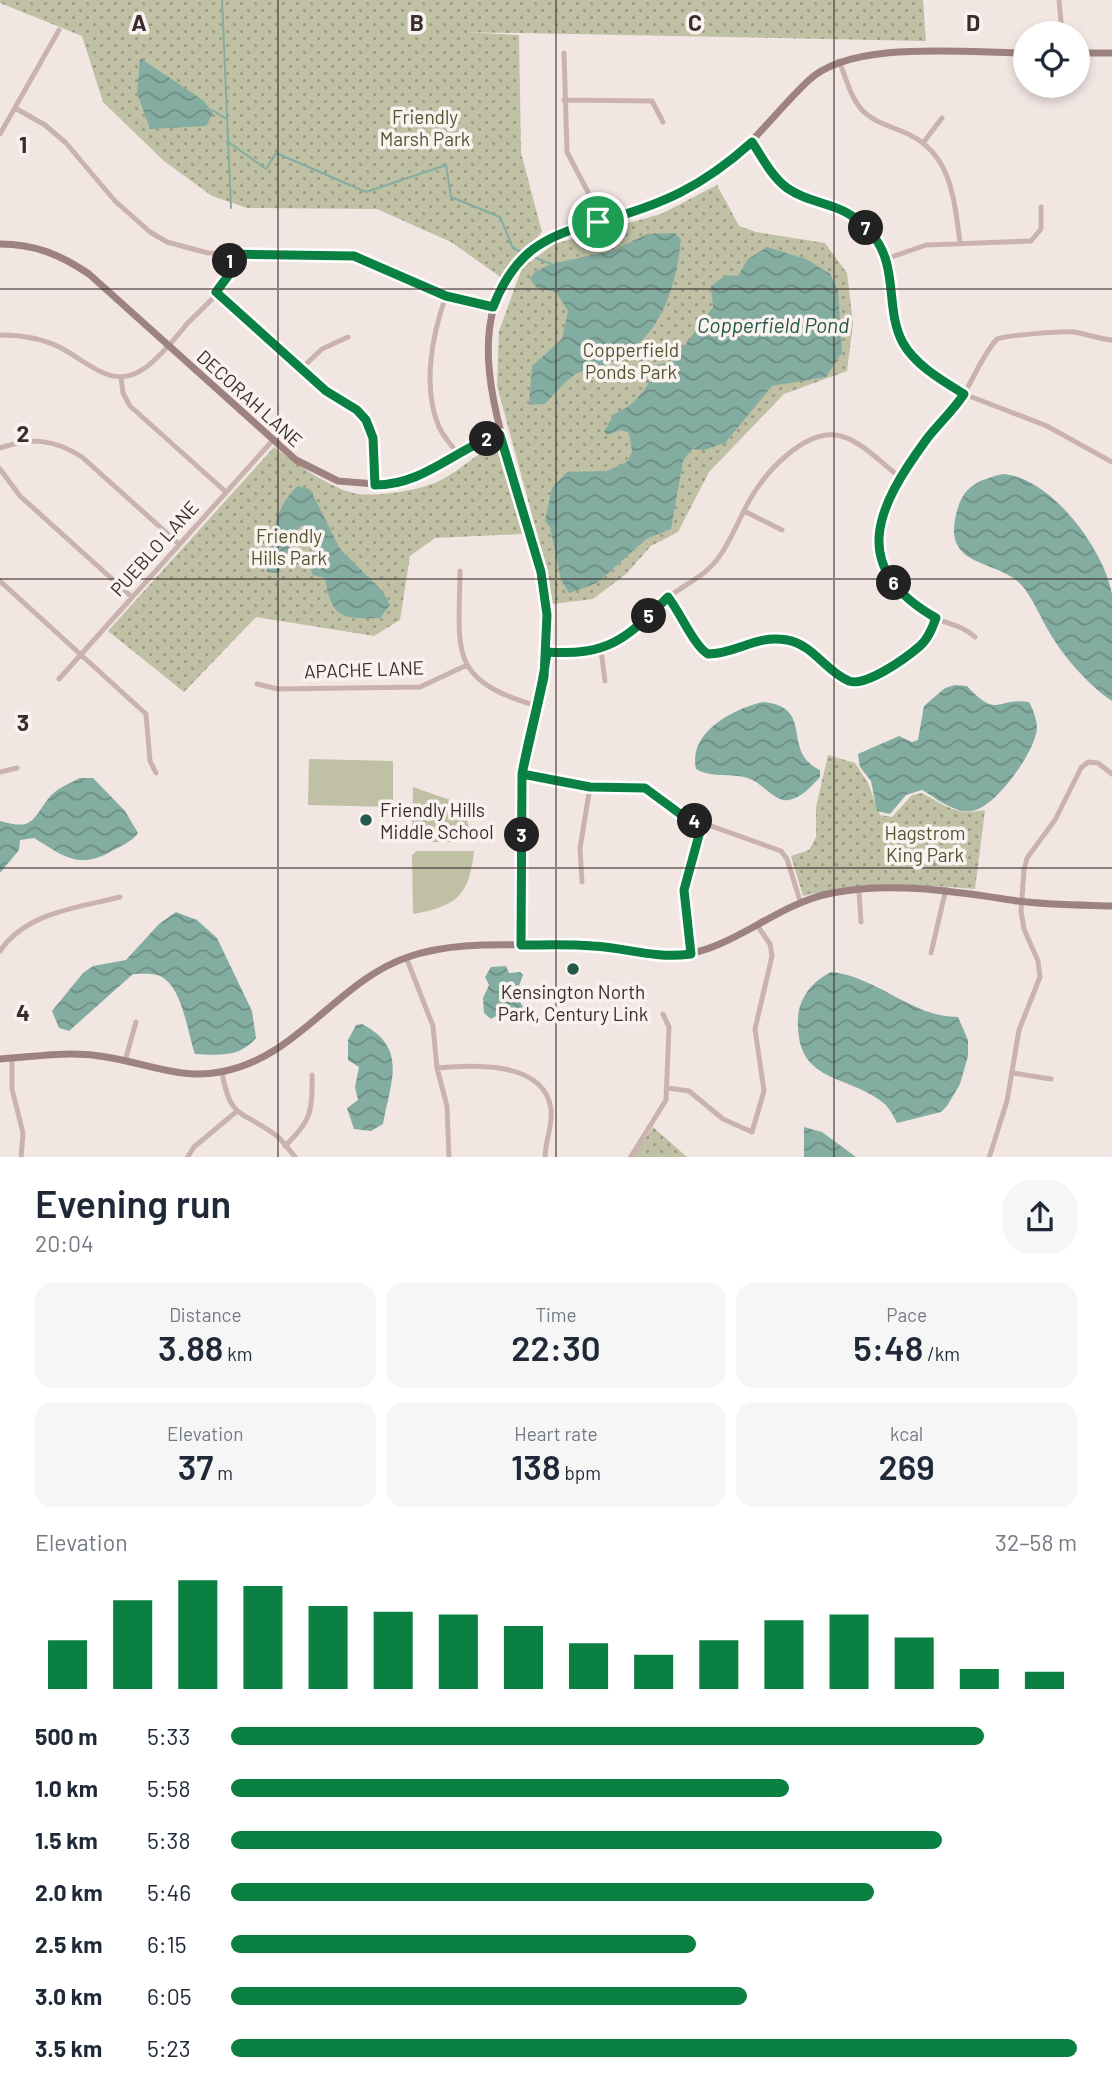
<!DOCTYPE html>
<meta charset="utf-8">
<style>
:root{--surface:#fff;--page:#f6f6f7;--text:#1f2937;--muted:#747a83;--accent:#0b8043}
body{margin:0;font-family:Barlow,sans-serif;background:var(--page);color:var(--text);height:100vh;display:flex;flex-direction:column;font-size:26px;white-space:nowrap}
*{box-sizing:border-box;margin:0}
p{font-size:23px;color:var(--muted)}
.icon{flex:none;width:38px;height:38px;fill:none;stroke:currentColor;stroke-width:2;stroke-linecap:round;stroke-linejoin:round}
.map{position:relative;height:1157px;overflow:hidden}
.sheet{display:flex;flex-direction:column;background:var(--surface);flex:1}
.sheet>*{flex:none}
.controls{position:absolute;left:1013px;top:21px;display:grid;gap:14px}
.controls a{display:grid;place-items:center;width:77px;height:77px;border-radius:50%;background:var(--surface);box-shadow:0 4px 10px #0003;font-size:35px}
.pin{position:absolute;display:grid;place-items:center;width:60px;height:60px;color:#fff;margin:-30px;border:4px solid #fff;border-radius:50%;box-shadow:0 2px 7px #0007}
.km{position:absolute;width:35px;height:35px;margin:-18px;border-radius:50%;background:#222;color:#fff;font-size:19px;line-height:35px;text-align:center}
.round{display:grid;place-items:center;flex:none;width:74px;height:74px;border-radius:28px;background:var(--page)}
.overview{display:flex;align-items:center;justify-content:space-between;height:119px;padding:0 35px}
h1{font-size:38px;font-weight:600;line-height:52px}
.figures{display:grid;grid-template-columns:repeat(3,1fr);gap:10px;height:119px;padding:7px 35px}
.figures div{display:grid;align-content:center;border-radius:18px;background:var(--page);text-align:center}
.figures b{font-size:35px;font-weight:600}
.figures small{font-size:19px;font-weight:400}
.figures p{font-size:19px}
.chart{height:196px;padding:14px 35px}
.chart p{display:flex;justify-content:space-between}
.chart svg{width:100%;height:126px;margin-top:7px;stroke:var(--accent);stroke-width:6}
ul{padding:0 35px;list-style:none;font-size:23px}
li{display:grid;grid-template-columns:112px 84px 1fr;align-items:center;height:52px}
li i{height:18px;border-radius:9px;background:var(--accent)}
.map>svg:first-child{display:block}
</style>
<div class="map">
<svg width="1112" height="1158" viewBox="0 0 1112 1158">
<defs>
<pattern id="park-dots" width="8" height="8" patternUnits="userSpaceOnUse" patternTransform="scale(1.75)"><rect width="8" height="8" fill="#bfc0a4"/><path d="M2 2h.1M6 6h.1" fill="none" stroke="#9c9c86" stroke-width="1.8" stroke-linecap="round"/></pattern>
<pattern id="water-waves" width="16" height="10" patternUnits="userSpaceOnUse" patternTransform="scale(1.75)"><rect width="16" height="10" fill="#84ada2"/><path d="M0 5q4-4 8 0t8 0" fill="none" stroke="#6d8d84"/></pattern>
</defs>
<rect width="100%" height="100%" fill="#f2e6e3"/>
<path fill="#bfc0a4" d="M309,759l84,2v46l-85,-2z
M413,787l43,15 11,18 6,22h-57l-4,-5z
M417,851h57c-5,46 -18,55 -61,63l-1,-59z"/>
<path fill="url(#park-dots)" d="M0,0h923l3,41 -463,-9 56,3 2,118 21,79 -40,46 -51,-36 -74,-33 -130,-1 -35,-12 -48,-35 -61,-59 -21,-66 -82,-33z
M717,185l22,41 17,6 69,11 22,30 6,50 -6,48 -63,23 -75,78 -31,60 -27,14 -25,28 -33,25 -40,5 -6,-34 -50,-184 2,-55 23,-63 32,-24 107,-30z
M497,443l25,91 -87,4 -25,18 -10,64 -26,16 -118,-19 -72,75 -76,-61 166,-184c21,16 53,39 79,46 22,5 71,-3 90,-14 20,-11 34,-26 54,-36z
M828,755l27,8 13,20 12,32 12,2 20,-22 10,-2c24,13 34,23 63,17l-10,79c-59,-5 -115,-7 -172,7l-12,-40 18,-6 7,-13v-30z
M653,1127l34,30 -55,1z"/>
<path fill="url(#water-waves)" d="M140,58l64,43 9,12 -7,13 -56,3 -13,-36z
M675,233l6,6c-5,49 -20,99 -68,122 -12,6 -26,7 -37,13 -11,6 -22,21 -31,30l-16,1 3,-39 30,-27 6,-28 -12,-19 -19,-4 -7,-9 5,-7 16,-8 61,-13 36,-17z
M767,247l39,12 24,15 8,16 4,62 -16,25 -54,9 -47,57 -21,7 -12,-1 -9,12 -12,68 -25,10 -49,44 -28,10 -8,-13 -11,-53 -5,-6 7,-33 15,-16 40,-1 21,-10 4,-10 -3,-18 -8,-3 -14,5 -3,-3 10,-18c20,-8 28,-20 39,-38l-7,-8 27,-7 40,-54 -2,-21 15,-11 12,1 10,-17z
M1002,474c48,2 102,75 110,120 0,34 0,73 0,107 -24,-16 -50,-46 -64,-71 -8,-14 -14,-28 -23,-41 -25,-33 -85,-17 -68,-78 7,-26 21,-30 45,-37z
M298,486l12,3 30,60 43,43 7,13 -10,13c-39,1 -48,1 -55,-40l-13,-3c-4,-19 5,-35 -10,-50l-5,5 -18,43 -12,-1c1,-28 9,-68 31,-86z
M955,685l12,1c32,34 28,11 62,16 4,7 8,18 8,26 -1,23 -42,80 -65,83 -19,2 -34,-12 -50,-21l-16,5 -16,19 -13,-3 -6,-30 -11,-14 -2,-13 41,-18 13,6 6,-2 6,-34 21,-18z
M763,702c53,5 17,49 57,68v7c-8,9 -19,21 -31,23 -13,3 -27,-17 -39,-21 -17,-7 -37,0 -54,-10 -8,-37 37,-60 67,-67z
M80,778h13l32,33 13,22c-7,10 -18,13 -28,19 -32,18 -48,3 -76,-14l-14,2 -1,10 -19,23v-52c32,9 31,1 48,-22 7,-10 22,-16 32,-21z
M176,912l21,8 20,18 35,73 4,27c-17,20 -37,17 -61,16 -8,-22 -12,-67 -35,-78 -7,-3 -19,-2 -27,-2l-64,57 -10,-3 -7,-17 31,-38 10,-7 33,-6 33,-36z
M506,966l3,7 11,-1 3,3 -4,11 -7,2v10l8,4 3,5 -6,8 -14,-3 -12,7 -7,-6 -1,-15 6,-13 -4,-8 6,-10z
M831,972c48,5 80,45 127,45l10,23v16l-8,28 -13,22 -6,6 -44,11c-4,-8 -8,-16 -16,-22 -38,-28 -86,-18 -83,-84 2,-21 15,-36 33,-45z
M362,1024c47,24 28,59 21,100l-12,7 -17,-2 -7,-21 11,-8 -3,-13 4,-20 -11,-7v-20l8,-15z
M804,1127l18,5 34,25h-52z"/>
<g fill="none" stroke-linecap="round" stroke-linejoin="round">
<path stroke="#84ada2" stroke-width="2" d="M222,0l9,208
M212,110l13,8
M227,141l39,28 10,-16 90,39 80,-27 5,32 49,20 13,31 9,4
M536,258l15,6
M636,345l6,15
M644,365l2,3"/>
<path stroke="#cab3af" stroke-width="5" d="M1059,0l3,33
M564,53l3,99 24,46 7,24
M839,61c7,16 11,36 23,49 12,13 32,17 48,25 42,21 44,65 50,107
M564,100l88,1 11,21
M15,108l30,17 21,18 49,58 35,31 17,10 41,11 146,3 92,40 47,11
M0,134l59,-104
M752,142l33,45 13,8 32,8 22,12 20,19 14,25 17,84 37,36 24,15 83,32 65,36
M923,143l19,-25
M886,259l40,-14 105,-4 10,-12v-22
M216,292l110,99 31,19 9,10 7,18 2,47
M446,296c-14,39 -24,91 -7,131 4,9 13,19 19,27
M0,335c22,0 43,3 63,14 26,14 50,42 82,19 15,-11 29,-28 41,-43 13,-14 35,-31 42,-50 2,-6 2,-15 2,-21
M301,369l21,-20 26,-12
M121,377l2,16 7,13 96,86
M0,448c31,-11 54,-9 82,9l97,87
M0,469l20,27 112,101
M744,511l38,19
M460,571c-1,82 -12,109 77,135
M0,581l146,133 4,47 6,12
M669,597l28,47 11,10c28,0 49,-20 79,-14 27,5 38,31 62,40 17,7 57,-22 71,-34 8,-7 12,-17 16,-28
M975,637c-12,-11 -23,-12 -38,-18 -15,-6 -31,-20 -41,-33 -49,-62 18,-128 56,-175 19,-22 26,-51 45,-72 11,-4 65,-8 77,-7 13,2 25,7 38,8
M601,650l4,31
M547,652c79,4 68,-15 123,-56 16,-12 34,-20 46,-35 16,-20 23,-44 36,-65 15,-25 51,-64 83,-61 23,2 47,29 66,43
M59,679l214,-239
M257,684l21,5 142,-2 47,-22
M0,772l17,-4
M522,774l68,13 55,1 38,28 98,35 6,8 13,42
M582,882l-2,-34 10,-61
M859,891l2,31
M0,951c27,-39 77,-43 120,-54
M931,953l15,-64
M691,954l-7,-64 18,-66
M406,957l27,69 4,42 10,38 2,52
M12,1059v30l11,44 -2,25
M125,1061l11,-39
M437,1068c35,-3 107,-8 114,41 2,15 -6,33 -6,49
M222,1072c8,49 21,38 55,64 7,6 13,15 19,22
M1013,1073l38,6
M668,1088l21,3 34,28 29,13 12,-41 -9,-62 17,-73 -2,-12 -13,-19
M285,1146c26,-25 28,-35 27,-71
M187,1158l7,-11 42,-35
M630,1158l36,-58 3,-73 -6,-13
M989,1158l18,-57 12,-71 21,-53 -2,-16 -14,-32 -3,-18 3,-41 3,-12 28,-38 26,-52 7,-6 10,1 14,11"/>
<path stroke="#9d8281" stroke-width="7" d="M1078,53h34
M0,244c35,0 61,11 89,30l207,186 42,21 49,4 27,-5 22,-10 42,-28 22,-7
M521,945c0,-57 -4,-116 2,-173 3,-32 14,-62 20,-94 6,-33 4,-68 -1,-101 -15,-90 -96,-231 -25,-314 34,-40 87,-39 133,-55 21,-8 39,-18 57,-29 40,-26 67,-66 101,-98 43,-42 159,-28 218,-28
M0,1059c33,-2 67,-8 99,-3 42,5 79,24 121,16 77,-13 117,-91 188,-115 43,-15 90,-12 134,-12 17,0 36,-1 53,1 27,3 53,13 81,10 58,-6 99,-52 156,-63 63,-12 124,-1 186,8 31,4 63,4 94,5"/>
</g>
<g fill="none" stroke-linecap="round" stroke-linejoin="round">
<g stroke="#fff" stroke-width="14">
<path id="route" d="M598,222c-54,13 -84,31 -105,85l-47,-11 -92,-40 -124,-2 -2,22 -12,16 110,99 31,19 9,10 7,18 2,47c50,0 80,-37 125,-50l41,137 6,43 -3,62 -22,97 -1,171c23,0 48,-1 72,1 35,2 61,13 98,8l-7,-64 18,-66 -19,-8 -38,-28 -55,-1 -68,-13c7,-41 20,-80 25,-122 62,4 79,-13 121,-55 12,15 26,49 40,57 28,0 49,-20 79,-14 27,5 38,31 62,41 17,6 57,-23 71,-35 8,-7 12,-17 16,-28 -89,-51 -59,-111 -10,-178 12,-16 27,-29 38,-46 -21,-13 -49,-29 -61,-51 -19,-35 -3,-79 -33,-111 -29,-33 -54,-24 -83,-44 -15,-11 -25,-31 -35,-46 -50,45 -90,63 -154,80"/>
</g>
<use href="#route" stroke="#0b8043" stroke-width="9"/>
</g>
<path fill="none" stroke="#392d2d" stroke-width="2" stroke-opacity="0.55" d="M278,0v1158M556,0v1158M834,0v1158M0,289h1112M0,579h1112M0,868h1112"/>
<g fill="#25574b" stroke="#faf2ef" stroke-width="2.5">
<circle cx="366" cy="820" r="7"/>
<circle cx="573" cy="969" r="7"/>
</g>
<g text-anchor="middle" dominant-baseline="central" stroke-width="7" stroke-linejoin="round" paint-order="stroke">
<g font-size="19" fill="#535532" stroke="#faf2ef">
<text x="425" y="116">Friendly<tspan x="425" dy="22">Marsh Park</tspan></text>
<text x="631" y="349">Copperfield<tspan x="631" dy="22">Ponds Park</tspan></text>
<text x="289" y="535">Friendly<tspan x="289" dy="22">Hills Park</tspan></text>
<text x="925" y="832">Hagstrom<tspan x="925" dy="22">King Park</tspan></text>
</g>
<g font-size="19" fill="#392d2d" stroke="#faf2ef">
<text transform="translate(250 398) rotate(42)">DECORAH LANE</text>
<text transform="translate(154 548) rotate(-48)">PUEBLO LANE</text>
<text transform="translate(364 669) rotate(-2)">APACHE LANE</text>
</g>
<g font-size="19" fill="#392d2d" stroke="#faf2ef" text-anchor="start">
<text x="380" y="809">Friendly Hills<tspan x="380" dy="22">Middle School</tspan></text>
<text x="573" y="991" text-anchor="middle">Kensington North<tspan x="573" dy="22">Park, Century Link</tspan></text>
</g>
<g font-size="21" font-style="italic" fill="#25574b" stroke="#faf2ef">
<text x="773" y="324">Copperfield Pond</text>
</g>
</g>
<g font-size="23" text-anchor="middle" font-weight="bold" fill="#392d2d" stroke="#faf2ef" stroke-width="7" stroke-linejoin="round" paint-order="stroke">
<text x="139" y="31">A</text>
<text x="417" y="31">B</text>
<text x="695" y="31">C</text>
<text x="973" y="31">D</text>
<text x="23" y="153">1</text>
<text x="23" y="442">2</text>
<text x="23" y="731">3</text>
<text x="23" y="1021">4</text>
</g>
</svg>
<div class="controls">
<a><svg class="icon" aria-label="locate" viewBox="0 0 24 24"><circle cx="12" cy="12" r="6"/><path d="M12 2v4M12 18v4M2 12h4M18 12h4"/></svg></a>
</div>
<div class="pin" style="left:598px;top:222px;background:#1e9e55"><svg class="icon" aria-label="arrive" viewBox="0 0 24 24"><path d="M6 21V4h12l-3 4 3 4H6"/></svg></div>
<b class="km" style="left:230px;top:261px">1</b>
<b class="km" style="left:487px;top:439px">2</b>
<b class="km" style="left:522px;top:835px">3</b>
<b class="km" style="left:695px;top:821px">4</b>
<b class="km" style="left:649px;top:616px">5</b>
<b class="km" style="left:894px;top:583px">6</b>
<b class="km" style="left:866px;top:228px">7</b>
</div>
<section class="sheet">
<div class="overview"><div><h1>Evening run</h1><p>20:04</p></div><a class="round"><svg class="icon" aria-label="share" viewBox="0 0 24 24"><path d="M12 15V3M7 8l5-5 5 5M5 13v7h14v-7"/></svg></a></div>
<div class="figures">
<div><p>Distance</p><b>3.88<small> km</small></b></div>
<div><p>Time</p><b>22:30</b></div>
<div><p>Pace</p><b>5:48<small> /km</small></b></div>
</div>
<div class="figures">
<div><p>Elevation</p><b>37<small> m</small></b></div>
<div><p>Heart rate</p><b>138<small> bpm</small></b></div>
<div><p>kcal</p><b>269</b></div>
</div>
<div class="chart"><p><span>Elevation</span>32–58 m</p>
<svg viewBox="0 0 160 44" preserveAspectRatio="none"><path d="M5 44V27M15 44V13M25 44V6M35 44V8M45 44V15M55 44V17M65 44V18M75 44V22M85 44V28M95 44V32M105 44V27M115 44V20M125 44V18M135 44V26M145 44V37M155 44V38"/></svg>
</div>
<ul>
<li><b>500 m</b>5:33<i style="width:89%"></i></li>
<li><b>1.0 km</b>5:58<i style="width:66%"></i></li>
<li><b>1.5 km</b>5:38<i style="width:84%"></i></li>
<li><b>2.0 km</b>5:46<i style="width:76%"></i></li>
<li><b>2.5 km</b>6:15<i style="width:55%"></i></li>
<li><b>3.0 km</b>6:05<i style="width:61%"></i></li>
<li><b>3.5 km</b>5:23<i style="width:100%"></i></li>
</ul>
</section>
